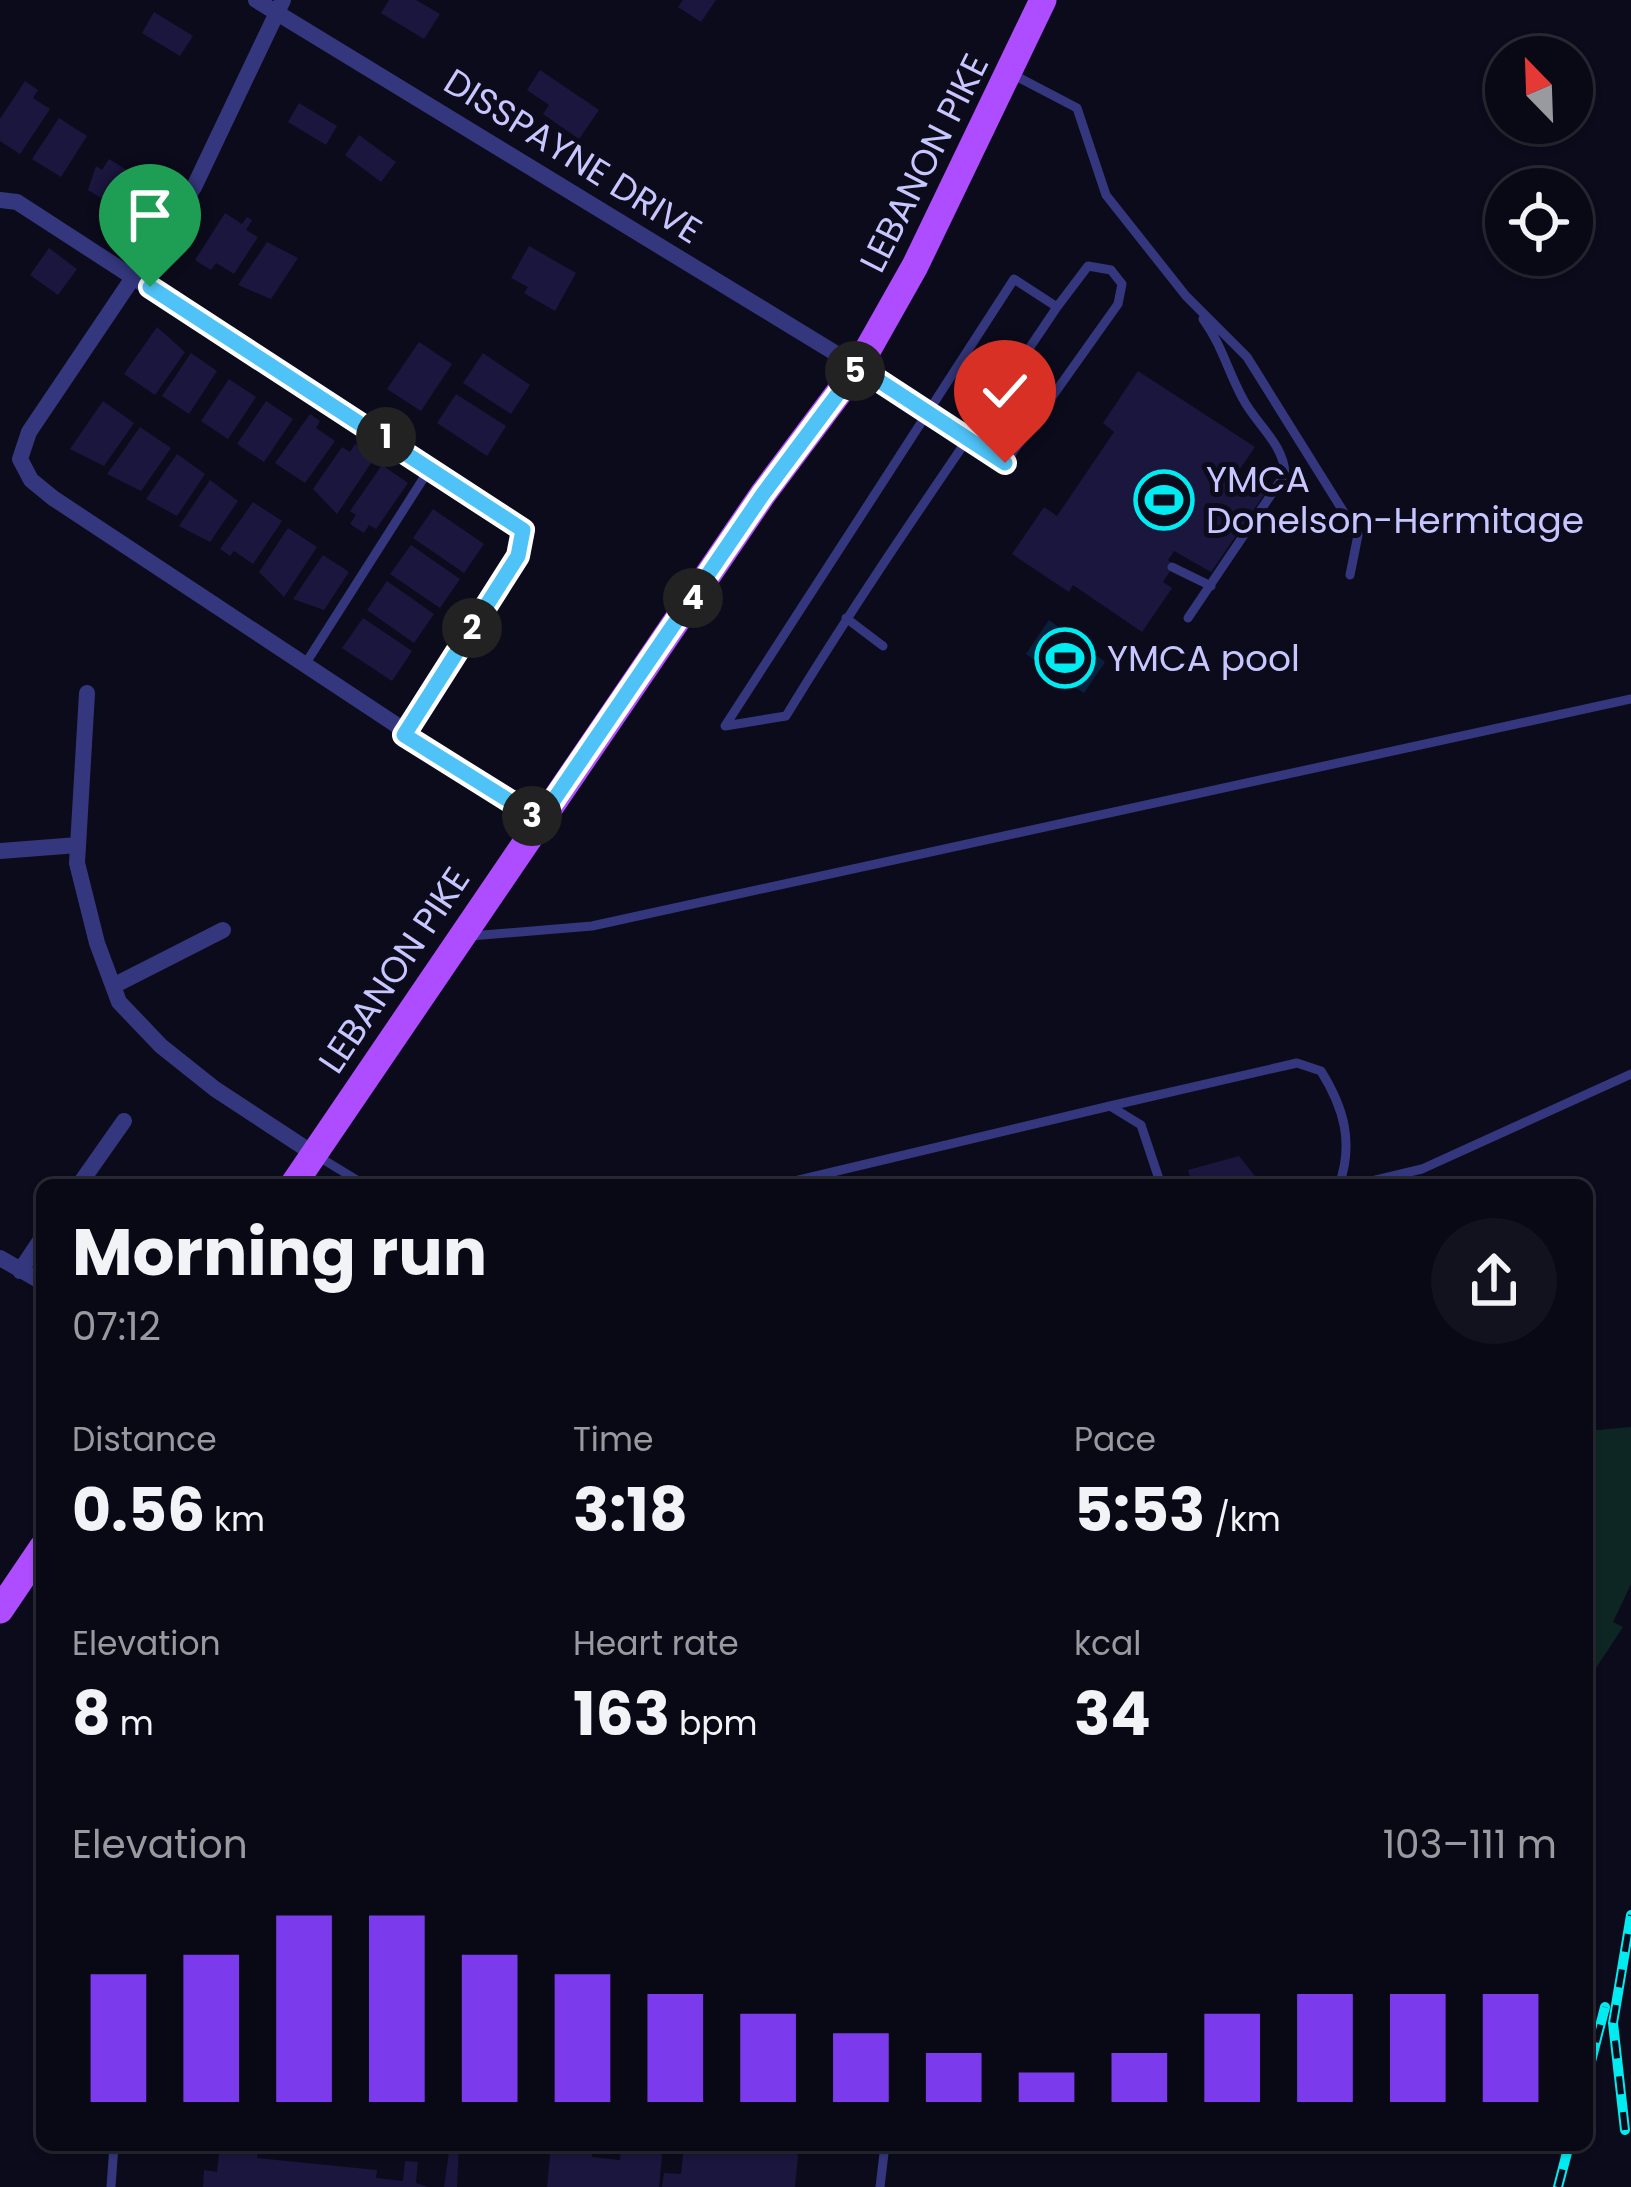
<!DOCTYPE html>
<meta charset="utf-8">
<style>
:root{--surface:#090815;--page:#12111e;--text:#f1f3f6;--muted:#999aa0;--line:#292934;--accent:#7c3aed}
body{margin:0;font-family:Poppins,sans-serif;background:var(--page);color:var(--text);height:100vh;display:flex;flex-direction:column;font-size:45px;white-space:nowrap}
*{box-sizing:border-box;margin:0}
p{font-size:39px;color:var(--muted)}
.icon{flex:none;width:66px;height:66px;fill:none;stroke:currentColor;stroke-width:2;stroke-linecap:round;stroke-linejoin:round}
.map{position:relative;flex:1;overflow:hidden}
.drawer{position:absolute;left:36px;top:1179px;width:1557px;height:972px;display:flex;flex-direction:column;background:var(--surface);border-radius:18px;box-shadow:0 3px 9px #0004,0 0 0 3px var(--line)}
.drawer>*{flex:none}
.needle{width:78px;rotate:337deg}
.buttons{position:absolute;left:1485px;top:36px;display:grid;gap:24px}
.buttons a{display:grid;place-items:center;width:108px;height:108px;border-radius:50%;background:var(--surface);box-shadow:0 3px 9px #0004,0 0 0 3px var(--line);font-size:60px}
.pin{position:absolute;display:grid;place-items:center;width:102px;height:102px;color:#fff;margin:-123px -51px;border-radius:50% 50% 50% 0;rotate:-45deg;box-shadow:0 0 12px #0007}
.pin .icon{rotate:45deg}
.km{position:absolute;width:60px;height:60px;margin:-30px;border-radius:50%;background:#222;color:#fff;font-size:33px;line-height:60px;text-align:center}
.round{display:grid;place-items:center;flex:none;width:126px;height:126px;border-radius:63px;background:var(--page)}
.head{display:flex;align-items:center;justify-content:space-between;height:204px;padding:0 36px}
h1{font-size:66px;font-weight:700;line-height:90px}
.stats{display:grid;grid-template-columns:repeat(3,1fr);gap:18px;height:204px;padding:12px 36px}
.stats div{display:grid;align-content:center}
.stats b{font-size:60px;font-weight:700}
.stats small{font-size:33px;font-weight:400}
.stats p{font-size:33px}
.chart{height:336px;padding:24px 36px}
.chart p{display:flex;justify-content:space-between}
.chart svg{width:100%;height:216px;margin-top:12px;stroke:var(--accent);stroke-width:6}
.map>svg:first-child{display:block}
</style>
<div class="map">
<svg width="1631" height="2187" viewBox="0 0 1631 2187">
<rect width="100%" height="100%" fill="#0c0b1c"/>
<path fill="#0e2623" d="M1631,1427v157l-18,38 10,5 -31,47 -5,25v-268z"/>
<path fill="#09203d" d="M1049,620l56,42 -21,31 -58,-39z"/>
<path fill="#1b163d" d="M389,0h27l24,14 -16,25 -43,-26z
M683,0h33l-15,22 -23,-15z
M154,12l39,24 -13,20 -38,-23z
M540,70l59,40 -20,29 -36,-25 6,-9 -22,-15z
M25,81l13,9 -5,8 17,11 -30,45 -20,-13v-22z
M299,103l38,23 -11,19 -38,-23z
M59,118l28,18 -26,41 -29,-18z
M359,135l37,27 -15,20 -36,-27z
M109,159l40,25 -14,35 -47,-29 8,-24 6,4z
M225,213l17,11 5,-7 5,3 -6,10 12,7 -24,37 -18,-11 -5,7 -16,-10z
M267,242l31,16 -27,41 -33,-14z
M529,246l47,27 -21,38 -31,-18 4,-6 -17,-9z
M49,248l28,21 -19,26 -28,-20z
M157,327l28,25 -30,43 -31,-21z
M419,342l33,22 -31,47 -34,-22z
M191,353l26,18 -28,43 -27,-18z
M483,353l47,32 -19,29 -48,-31z
M1138,371l117,76 -18,26 29,19 -55,80 -37,-21 -6,9 6,5 -11,17 9,6 -30,44 -69,-47 -4,7 -57,-38 32,-47 13,9 57,-84 -11,-9z
M229,379l27,18 -28,42 -27,-18z
M456,394l50,32 -19,30 -50,-33z
M103,401l31,22 -30,43 -34,-17z
M266,401l27,18 -29,43 -27,-18z
M310,414l10,7 -4,7 19,13 -30,42 -30,-20z
M140,427l31,21 -30,43 -34,-17z
M355,444l20,13 -38,57 -24,-25 29,-42 8,5z
M177,454l28,20 -28,42 -31,-17z
M382,465l26,18 -32,46 -7,-4 -5,8 -14,-9 6,-9 -6,-4z
M210,480l28,21 -28,41 -31,-16z
M253,502l29,19 -29,43 -19,-13 -4,5 -10,-7z
M433,509l51,35 -20,29 -51,-35z
M288,528l29,19 -33,50 -25,-25z
M411,545l49,34 -20,29 -50,-34z
M323,555l26,17 -25,38 -31,-11z
M387,581l47,33 -20,29 -47,-33z
M363,618l49,33 -20,30 -50,-33z
M1239,1156l23,29h-70l-4,-15z
M220,2145h39l-2,13 120,12 -1,8 27,3 2,-20 13,1 -2,21 12,4h-225l1,-17 13,2z
M450,2145h9l-2,42h-13z
M551,2145h42l-1,12 28,3 1,-15h42l-4,42h-112z
M684,2145h115l-4,42h-133l2,-14 17,1z"/>
<g fill="none" stroke-linecap="round" stroke-linejoin="round">
<path stroke="#34377d" stroke-width="9" d="M1014,75l63,33 29,87 80,101 61,61 111,178 -8,40
M862,369c49,29 96,62 143,94l113,-159 4,-20 -11,-14 -23,-4 -31,41 -43,-28 -289,447 61,-10c85,-140 180,-273 271,-409
M1172,567l39,19
M846,618l37,28
M1188,618l97,-144c-1,-30 -29,-50 -42,-75 -15,-27 -21,-54 -40,-80
M304,666l126,-198
M471,936l121,-10 1039,-227
M1110,1106l187,-43 24,8c23,37 33,72 18,114
M319,1157l46,28
M778,1185l332,-79 31,19 20,60
M1355,1185l67,-16 209,-95
M111,2187l3,-42
M880,2187l5,-42"/>
<path stroke="#34377d" stroke-width="16" d="M256,0l602,367
M283,0l-89,187 -165,245 -9,27 11,21 22,18 487,322
M0,200l17,2 506,328 -5,26 -114,179
M87,693l-10,170 20,80 22,59 42,44 54,43 99,65
M0,851l78,-6
M113,986l110,-56
M79,1185l45,-64
M0,1258l42,24
M20,1271l22,-33"/>
<path stroke="#ae4dff" stroke-width="27" d="M293,1185l470,-691 95,-127 57,-101 128,-266
M0,1610l42,-62"/>
<g stroke="#00ecf1" stroke-width="10">
<path id="rail" d="M1587,2077l18,-70
M1625,2130l-12,-107 18,-108
M1558,2187l11,-42"/>
</g>
<use href="#rail" stroke="#0c0b1c" stroke-width="6" stroke-dasharray="18" stroke-linecap="butt"/>
</g>
<g fill="none" stroke-linecap="round" stroke-linejoin="round">
<g stroke="#fff" stroke-width="24">
<path id="route" d="M150,287l373,243 -5,26 -114,179 136,85 223,-326 95,-127 147,96"/>
</g>
<use href="#route" stroke="#4fc3f7" stroke-width="15"/>
</g>
<defs>
<g id="stadium-ring" transform="scale(3)"><circle r="9.5" fill="#0c0b1c" stroke="#00ecf1" stroke-width="1.5"/><path d="M0-5a6.5 5 0 1 0 0 10a6.5 5 0 1 0 0-10ZM-3.5-1.8h7v3.6h-7Z" fill="#00ecf1"/></g>
</defs>
<g fill-rule="evenodd">
<use href="#stadium-ring" x="1164" y="500"/>
<use href="#stadium-ring" x="1065" y="658"/>
</g>
<g text-anchor="middle" dominant-baseline="central" stroke-width="10" stroke-linejoin="round" paint-order="stroke">
<g font-size="36" fill="#c8c6ff" stroke="#0c0b1c">
<text transform="translate(573 156) rotate(32)">DISSPAYNE DRIVE</text>
<text transform="translate(924 163) rotate(-63)">LEBANON PIKE</text>
<text transform="translate(394 970) rotate(-56)">LEBANON PIKE</text>
</g>
<g font-size="36" fill="#c8c6ff" stroke="#0c0b1c" text-anchor="start">
<text x="1206" y="479">YMCA<tspan x="1206" dy="41">Donelson-Hermitage</tspan></text>
<text x="1107" y="658">YMCA pool</text>
</g>
</g>
</svg>
<div class="buttons">
<a><svg class="needle" viewBox="-14 -14 28 28"><path d="M0-13l5 13h-10z" fill="#e53935"/><path d="M0 13l5-13h-10z" fill="#999aa0"/></svg></a>
<a><svg class="icon" aria-label="locate" viewBox="0 0 24 24"><circle cx="12" cy="12" r="6"/><path d="M12 2v4M12 18v4M2 12h4M18 12h4"/></svg></a>
</div>
<div class="pin" style="left:150px;top:287px;background:#1e9e55"><svg class="icon" aria-label="arrive" viewBox="0 0 24 24"><path d="M6 21V4h12l-3 4 3 4H6"/></svg></div>
<div class="pin" style="left:1005px;top:463px;background:#d93025"><svg class="icon" aria-label="check" viewBox="0 0 24 24"><path d="M5 12l5 5 9-10"/></svg></div>
<b class="km" style="left:386px;top:437px">1</b>
<b class="km" style="left:472px;top:628px">2</b>
<b class="km" style="left:532px;top:816px">3</b>
<b class="km" style="left:693px;top:598px">4</b>
<b class="km" style="left:855px;top:371px">5</b>
<section class="drawer">
<div class="head"><div><h1>Morning run</h1><p>07:12</p></div><a class="round"><svg class="icon" aria-label="share" viewBox="0 0 24 24"><path d="M12 15V3M7 8l5-5 5 5M5 13v7h14v-7"/></svg></a></div>
<div class="stats">
<div><p>Distance</p><b>0.56<small> km</small></b></div>
<div><p>Time</p><b>3:18</b></div>
<div><p>Pace</p><b>5:53<small> /km</small></b></div>
</div>
<div class="stats">
<div><p>Elevation</p><b>8<small> m</small></b></div>
<div><p>Heart rate</p><b>163<small> bpm</small></b></div>
<div><p>kcal</p><b>34</b></div>
</div>
<div class="chart"><p><span>Elevation</span>103–111 m</p>
<svg viewBox="0 0 160 44" preserveAspectRatio="none"><path d="M5 44V18M15 44V14M25 44V6M35 44V6M45 44V14M55 44V18M65 44V22M75 44V26M85 44V30M95 44V34M105 44V38M115 44V34M125 44V26M135 44V22M145 44V22M155 44V22"/></svg>
</div>
</section>
</div>
